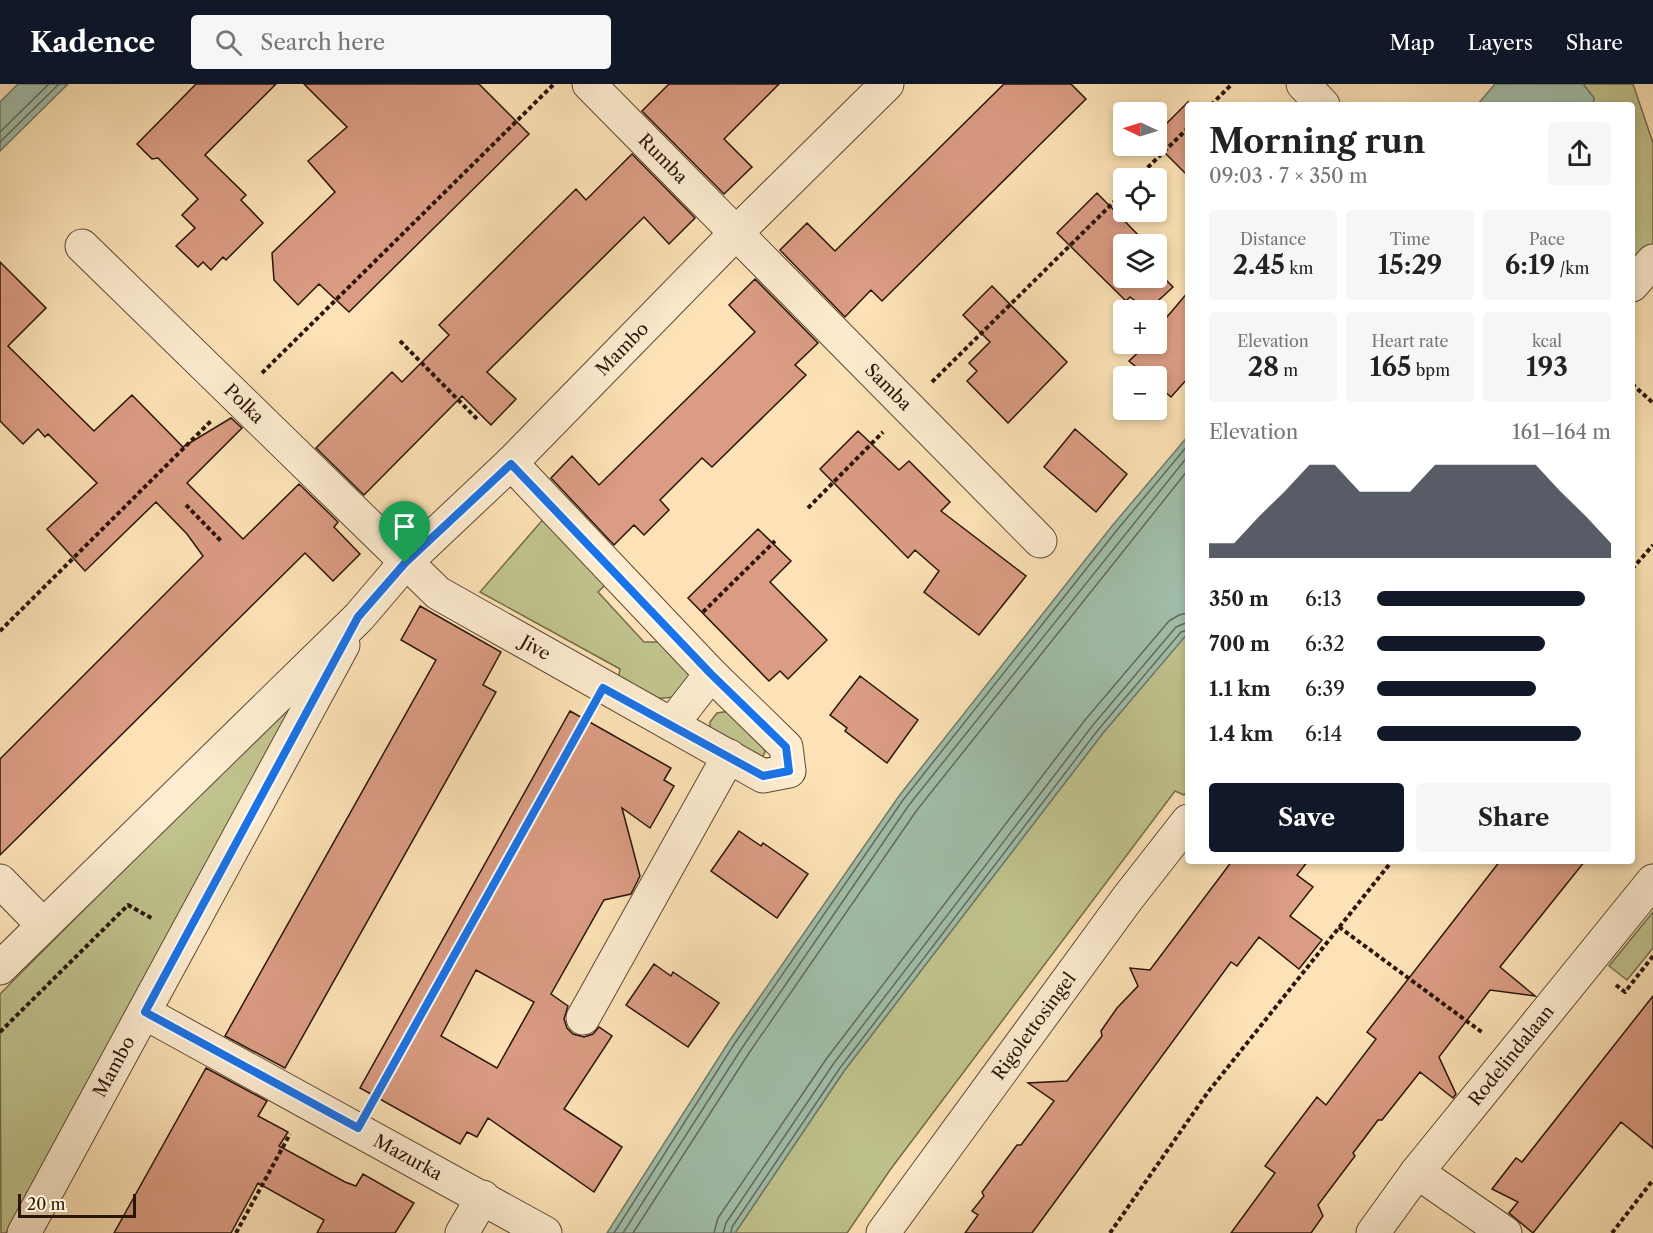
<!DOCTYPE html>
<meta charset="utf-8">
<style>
:root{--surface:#fff;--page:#f6f6f6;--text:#222;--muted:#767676;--accent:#111827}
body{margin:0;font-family:"Libre Caslon Text",serif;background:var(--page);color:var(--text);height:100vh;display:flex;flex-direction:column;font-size:22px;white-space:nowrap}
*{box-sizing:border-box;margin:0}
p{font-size:20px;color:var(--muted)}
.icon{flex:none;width:33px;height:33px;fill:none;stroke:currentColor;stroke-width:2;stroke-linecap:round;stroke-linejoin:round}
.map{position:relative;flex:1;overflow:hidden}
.sheet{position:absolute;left:1185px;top:18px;width:450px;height:762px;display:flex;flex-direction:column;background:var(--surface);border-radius:6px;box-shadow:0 3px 9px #0003}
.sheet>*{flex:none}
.needle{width:39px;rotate:274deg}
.tools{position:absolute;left:1113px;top:18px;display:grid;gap:12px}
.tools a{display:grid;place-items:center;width:54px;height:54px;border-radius:6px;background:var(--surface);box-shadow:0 3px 9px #0003;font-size:30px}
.scale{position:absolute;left:18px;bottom:15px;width:118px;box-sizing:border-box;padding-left:6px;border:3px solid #2a150a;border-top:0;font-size:16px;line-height:21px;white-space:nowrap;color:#2a150a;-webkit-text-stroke:4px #fdecd0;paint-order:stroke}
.pin{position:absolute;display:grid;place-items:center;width:51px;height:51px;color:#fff;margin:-62px -26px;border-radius:50% 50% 50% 0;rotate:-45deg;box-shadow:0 0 6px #0007}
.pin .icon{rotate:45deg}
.round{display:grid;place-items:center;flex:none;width:63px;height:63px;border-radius:6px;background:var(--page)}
.overview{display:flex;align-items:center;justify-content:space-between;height:102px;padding:0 24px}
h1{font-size:33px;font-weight:700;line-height:45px}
.metrics{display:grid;grid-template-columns:repeat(3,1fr);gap:9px;height:102px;padding:6px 24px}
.metrics div{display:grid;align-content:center;border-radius:6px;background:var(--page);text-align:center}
.metrics b{font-size:26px;font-weight:700}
.metrics small{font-size:16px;font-weight:400}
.metrics p{font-size:16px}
.chart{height:168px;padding:12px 24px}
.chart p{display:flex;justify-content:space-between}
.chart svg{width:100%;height:108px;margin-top:6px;fill:var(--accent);opacity:.7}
.cta{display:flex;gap:12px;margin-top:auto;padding:12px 24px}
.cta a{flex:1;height:69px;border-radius:6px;background:var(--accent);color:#fff;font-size:24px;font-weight:700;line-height:69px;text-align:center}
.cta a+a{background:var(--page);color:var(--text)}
ul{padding:0 24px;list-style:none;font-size:20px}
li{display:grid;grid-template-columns:96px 72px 1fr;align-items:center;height:45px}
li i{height:15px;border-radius:8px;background:var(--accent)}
header{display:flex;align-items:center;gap:36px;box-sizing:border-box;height:84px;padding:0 30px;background:var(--accent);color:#fff}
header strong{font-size:28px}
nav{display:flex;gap:33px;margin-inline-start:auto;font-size:21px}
.search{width:420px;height:54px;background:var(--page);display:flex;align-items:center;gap:15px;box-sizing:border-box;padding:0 21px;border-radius:6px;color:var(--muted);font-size:22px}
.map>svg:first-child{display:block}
</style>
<header>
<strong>Kadence</strong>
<div class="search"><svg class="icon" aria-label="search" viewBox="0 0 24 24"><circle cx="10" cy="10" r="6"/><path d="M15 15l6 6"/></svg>Search here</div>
<nav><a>Map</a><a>Layers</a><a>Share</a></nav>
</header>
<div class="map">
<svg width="1653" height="1149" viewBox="0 0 1653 1149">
<rect width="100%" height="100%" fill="#fce2b6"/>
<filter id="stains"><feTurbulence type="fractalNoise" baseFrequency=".00333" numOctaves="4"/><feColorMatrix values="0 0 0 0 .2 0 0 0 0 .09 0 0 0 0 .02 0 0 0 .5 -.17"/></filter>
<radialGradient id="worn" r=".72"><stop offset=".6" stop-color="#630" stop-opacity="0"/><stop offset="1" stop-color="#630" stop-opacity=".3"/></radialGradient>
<path fill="#c0c38d" stroke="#756c4c" stroke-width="1.5" d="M1583,0h50l20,59v101l-21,24v-163h-39l1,-7z
M546,432l62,66 -10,10 46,50h22l24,29v11l-14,15 -25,2 -34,-15 3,-15 -140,-77z
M1188,548v158l-4,5 -9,-4 -285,379 -43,63h-112l109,-162 259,-338z
M301,608l1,16 -296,525h-5l-1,-239z
M730,627l31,29 4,12 -4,8 -51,-26v-12l7,-9z
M1653,828v36l-26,32 -18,-14z"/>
<path fill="#a0beaa" stroke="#717a6a" stroke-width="1.5" d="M18,0h50l-68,67v-49z
M1495,0h88l11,14 -1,7h-116z
M1188,352v197l-85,100 -259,338 -109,162h-128l123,-193 169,-244 213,-270z"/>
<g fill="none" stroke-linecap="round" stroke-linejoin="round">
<path stroke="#656a5a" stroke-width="1.5" d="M0,48l49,-48
M0,58l59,-58
M614,1149l121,-190 168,-243 214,-270 71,-85
M623,1149l119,-185 167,-243 279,-349
M633,1149l116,-180 168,-243 271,-340
M714,1149l4,-15 109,-160 258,-338 84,-99 10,-6 9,-2
M723,1149l3,-10 108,-160 259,-338 83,-98 12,-5
M731,1149l1,-6 108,-159 258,-338 83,-98 7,-2"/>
</g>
<path fill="#da9c83" stroke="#2a150a" stroke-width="1.5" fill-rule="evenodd" d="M196,0h80l-71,71 41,40 -5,5 22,23 -37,37 -3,-3 -12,13 -8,-8 -5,5 -22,-21 19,-18 -13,-13 16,-16 -40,-41 -6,1 -15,-15z
M304,0h175l50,50 -180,178 -30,-28 -21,21 -24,-25 -2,-27 63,-61 -27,-31 39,-34z
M669,0h110l-55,55 28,28 -28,27 -82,-83z
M1004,0h67l15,15 -204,202 -11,-11 -26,27 -65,-67 27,-27 28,28z
M1188,18v74l-32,-32v-10z
M632,70l63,64 -26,26 -25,-27 -157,155 29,27 -25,26 -29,-29 -98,99 -48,-47 76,-76 10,10 47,-47 -10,-10 137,-136 10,11z
M1097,109l50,51h-23v34h32v-8l17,17 -25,23 -18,-13 -4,4 -69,-68z
M0,178l46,46 -38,38 86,85 38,-36 51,52 48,-29 11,10 -55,55 56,56 56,-55 39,38 -4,5 26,27 -27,27 -28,-28 -305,302v-96l203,-203 -16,-22 -31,-32 -71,69 -38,-42 50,-46 -49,-49 -3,3 -7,-8 -15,15 -23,-23z
M755,195l63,64 -23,22 11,10 -94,92 -10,-9 -42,42 9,10 -25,25 -10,-10 -20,20 -63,-67 21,-22 27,29 156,-153 -26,-27z
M992,202l75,76 -59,61 -41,-42 10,-10 -8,-8 21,-21 -27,-27z
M1188,208v86l-17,19 -15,-13v-8h-9l-18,-15 18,-17h9v-14z
M1075,345l52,45 -31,38 -52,-45z
M858,347l41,39 10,-9 41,41 -9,9 85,65 -47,59 -55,-43 15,-21 -24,-21 -7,8 -88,-89z
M758,445l33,32 -21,21 57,58 -39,39 -8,-8 -11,10 -81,-83z
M420,522l81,46 -18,33 13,7 -211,376 -60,-32 211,-376 -35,-20z
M860,592l58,44 -31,43 -42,-32 2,-3 -17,-13z
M570,627l101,57 -7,12 10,6 -24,42 -28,-20 18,68 -9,18 -27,6 -53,94 17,12 -4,13 3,9 6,6 11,3 9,-3 6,-7 13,9 -48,73 58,38 -28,45 -106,-74 -11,19 -10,-5 -7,12 -100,-56zM476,886l58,32 -37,66 -56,-32z
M739,747l22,15 2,-3 45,31 -31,44 -66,-47z
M1232,777h76l-11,14 16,12 -23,29 32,24 -23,29 -40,-32 -22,29 -6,-4 -199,271h-67l13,-18 -6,-4 12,-15 -2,-4 35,-47h4l33,-44 -26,-18 39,-2 35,-45 -1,-5 16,-23 21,-22 -8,-18 20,2z
M1500,777h85l-85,106 35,29 -45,-6 -51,67 17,37 -3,4 -33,-26 -38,48h-4l-12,16 -13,17 2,3 -37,49 5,11 -12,17h-80l44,-60 -10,-7 52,-69 9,8 50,-66 -9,-7z
M654,880l17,12 2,-4 46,31 -31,44 -62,-42z
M1653,912v152l-32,-26 -88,111 -24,-20 9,-11 -26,-13 24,-31 6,4z
M206,984l61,33 -9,15 30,16 -9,14 66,36 11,4 7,-12 51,29 -19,30h-78l7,-13 -66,-37 -27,50h-117z"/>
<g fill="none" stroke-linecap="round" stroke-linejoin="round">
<g stroke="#5e4835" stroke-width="35">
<g id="minor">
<path id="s1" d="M589,0l451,457"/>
<path d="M1303,0l20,21"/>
<path id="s2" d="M82,162l356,347 325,183 26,-5 -3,-24 -75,-73 -200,-211"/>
<path d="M1632,201l21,-24"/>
<path d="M672,640l39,-50"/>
<path d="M0,797l43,44"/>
<path id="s3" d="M0,884l359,-351 46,-54 106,-100 224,-229 152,-150"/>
<path id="s4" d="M145,929l400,220"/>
<path d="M583,934l146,-262"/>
<path d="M1417,1088l88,61"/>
<path id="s5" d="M24,1149l319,-588"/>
<path d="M462,1149l21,-36"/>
<path id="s6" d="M883,1149l244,-334 61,-78"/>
<path id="s7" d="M1373,1149l44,-61 236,-291"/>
</g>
</g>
<path stroke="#2a150a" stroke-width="4" stroke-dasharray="4.5 3" stroke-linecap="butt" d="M1211,21l21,-21
M1137,94l51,-50
M400,257l79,80
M262,289l291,-288
M932,298l192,-190
M1632,300l21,19
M186,421l35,36
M808,424l75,-76
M1632,485l21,-24
M703,528l72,-71
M0,547l211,-210
M1339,843l144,106
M1616,901l9,7 28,-36
M0,948l128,-127 25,14
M374,1015l213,-382
M236,1149l54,-99
M1110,1149l98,-141 184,-231
M1612,1149l41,-53"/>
<use href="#minor" stroke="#fdecd0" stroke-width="33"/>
</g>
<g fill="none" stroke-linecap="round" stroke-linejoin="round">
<g stroke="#fff" stroke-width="12">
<path id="route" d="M511,380l200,210 75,73 3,24 -26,5 -160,-88 -245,440 -213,-116 213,-395 47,-54z"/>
</g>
<use href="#route" stroke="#1a73e8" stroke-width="8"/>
</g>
<g text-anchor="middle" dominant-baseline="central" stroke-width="4.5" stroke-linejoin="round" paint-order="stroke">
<g font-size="18" fill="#2a150a" stroke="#fdecd0">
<text stroke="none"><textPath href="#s1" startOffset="105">Rumba</textPath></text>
<text stroke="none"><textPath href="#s3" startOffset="878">Mambo</textPath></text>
<text stroke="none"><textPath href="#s1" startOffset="426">Samba</textPath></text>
<text stroke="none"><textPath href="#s2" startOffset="226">Polka</textPath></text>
<text stroke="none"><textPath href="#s2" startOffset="609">Jive</textPath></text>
<text stroke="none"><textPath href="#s6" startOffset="256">Rigolettosingel</textPath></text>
<text stroke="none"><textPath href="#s7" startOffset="225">Rodelindalaan</textPath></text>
<text stroke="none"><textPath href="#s5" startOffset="189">Mambo</textPath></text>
<text stroke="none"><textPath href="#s4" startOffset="300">Mazurka</textPath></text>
</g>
</g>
<rect width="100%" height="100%" filter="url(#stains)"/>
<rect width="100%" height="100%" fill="url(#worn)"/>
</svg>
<div class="tools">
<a><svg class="needle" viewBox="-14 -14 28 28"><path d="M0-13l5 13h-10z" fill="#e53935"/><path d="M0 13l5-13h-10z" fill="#767676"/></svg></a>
<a><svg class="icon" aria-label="locate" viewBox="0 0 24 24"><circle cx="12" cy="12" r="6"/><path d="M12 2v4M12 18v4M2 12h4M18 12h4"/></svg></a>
<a><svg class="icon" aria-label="layers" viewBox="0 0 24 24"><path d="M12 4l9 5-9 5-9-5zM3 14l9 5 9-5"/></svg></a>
<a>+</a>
<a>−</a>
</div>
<div class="scale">20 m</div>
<div class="pin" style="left:405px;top:479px;background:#1e9e55"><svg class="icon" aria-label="arrive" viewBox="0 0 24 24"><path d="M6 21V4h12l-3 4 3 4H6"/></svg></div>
<section class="sheet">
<div class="overview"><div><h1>Morning run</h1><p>09:03 · 7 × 350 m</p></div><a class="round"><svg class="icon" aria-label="share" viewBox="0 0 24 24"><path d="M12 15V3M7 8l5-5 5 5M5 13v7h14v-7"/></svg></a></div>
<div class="metrics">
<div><p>Distance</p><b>2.45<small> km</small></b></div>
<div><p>Time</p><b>15:29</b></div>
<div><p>Pace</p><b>6:19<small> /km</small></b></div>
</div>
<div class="metrics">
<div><p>Elevation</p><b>28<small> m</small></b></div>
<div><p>Heart rate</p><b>165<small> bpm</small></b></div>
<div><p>kcal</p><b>193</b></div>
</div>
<div class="chart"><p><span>Elevation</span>161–164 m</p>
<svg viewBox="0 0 160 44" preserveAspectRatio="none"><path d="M0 44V38L10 38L20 27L30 17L40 6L50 6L60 17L70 17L80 17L90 6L100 6L110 6L120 6L130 6L140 17L150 27L160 38V44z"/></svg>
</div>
<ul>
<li><b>350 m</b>6:13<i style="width:89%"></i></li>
<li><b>700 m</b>6:32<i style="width:72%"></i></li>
<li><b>1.1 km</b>6:39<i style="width:68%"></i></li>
<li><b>1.4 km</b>6:14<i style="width:87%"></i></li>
</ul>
<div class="cta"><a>Save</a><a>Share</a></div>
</section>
</div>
